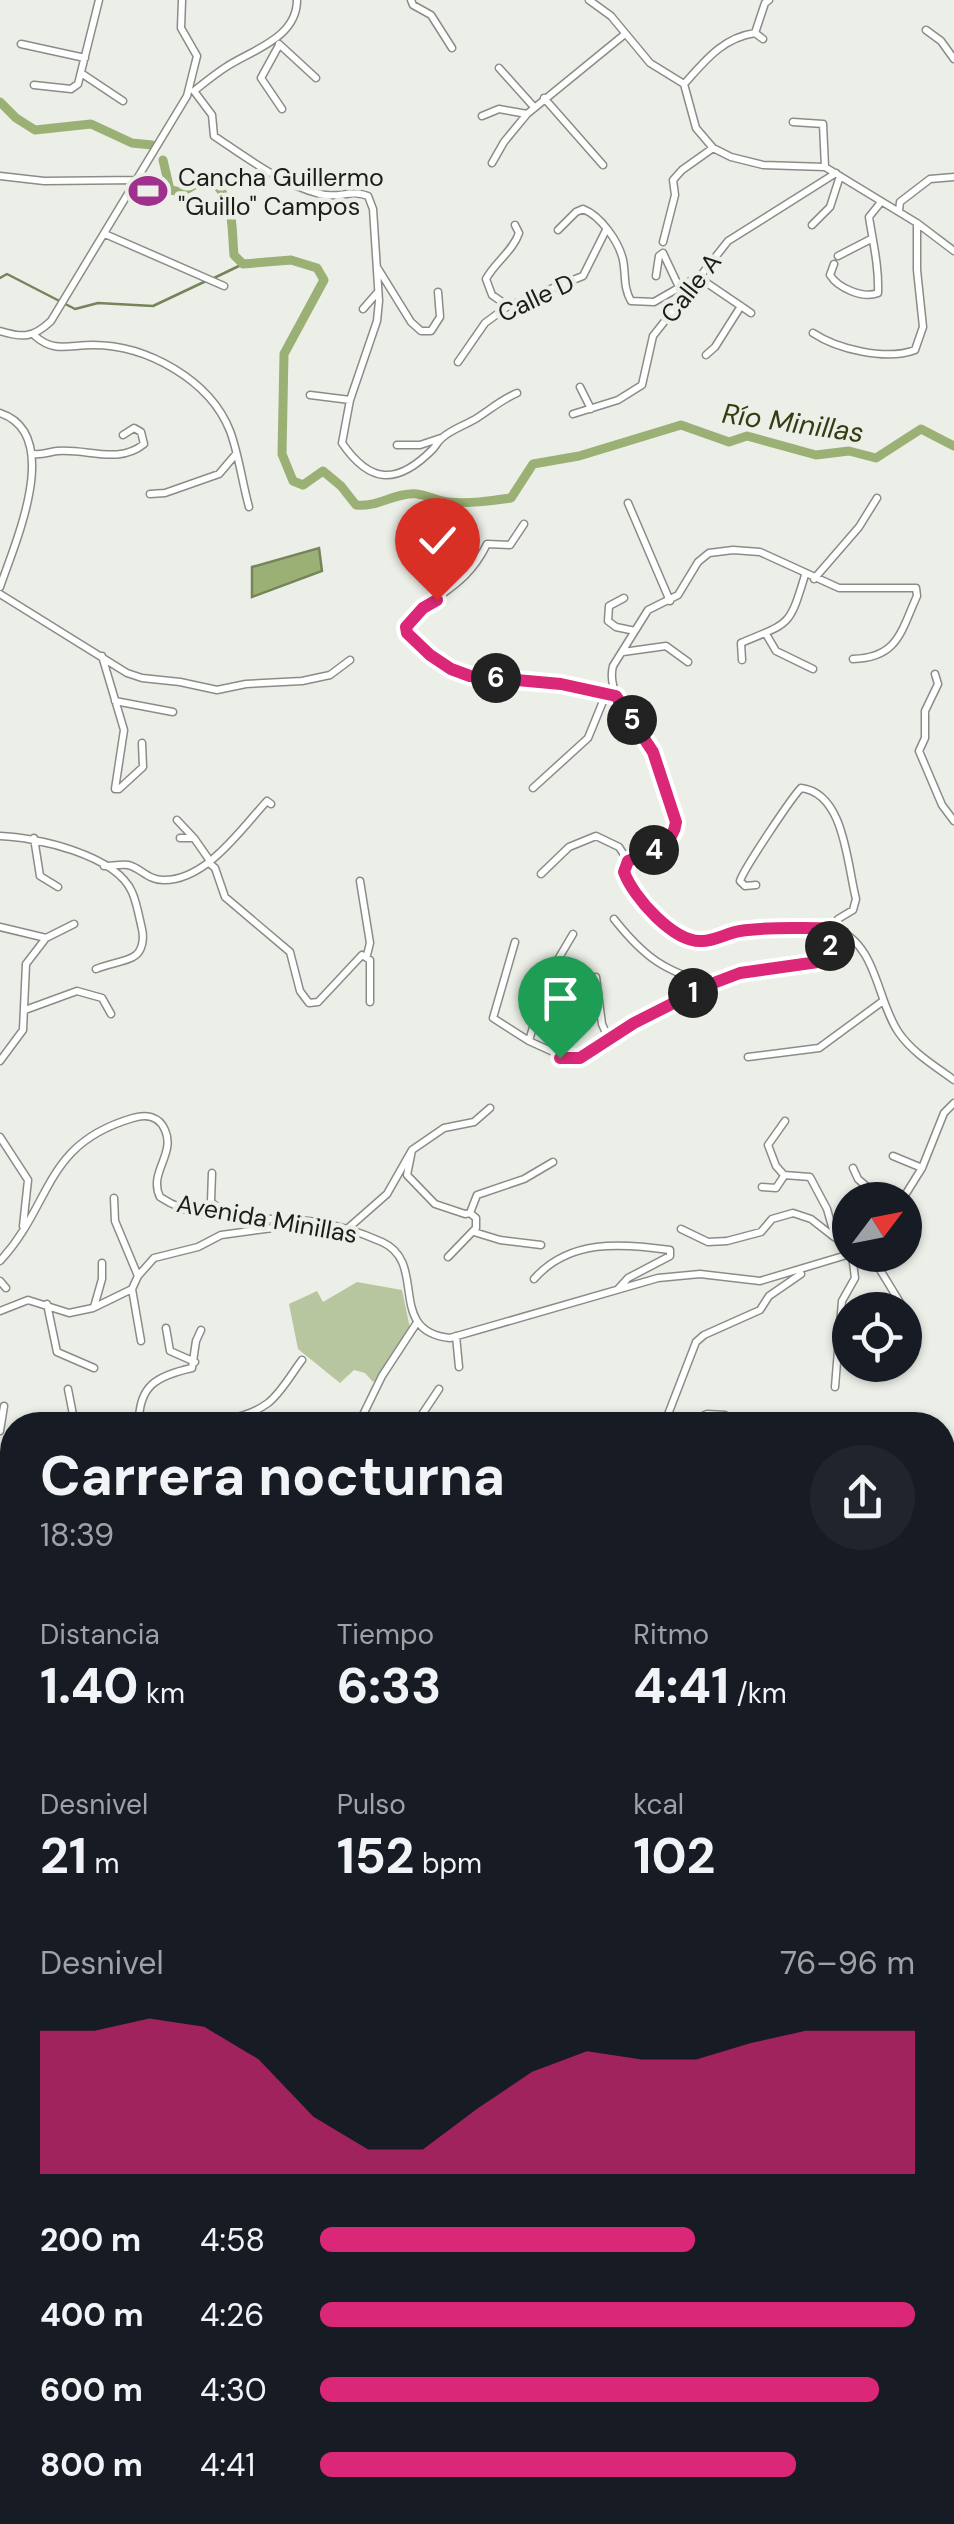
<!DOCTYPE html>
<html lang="es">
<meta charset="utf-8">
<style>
:root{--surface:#171b24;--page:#20242c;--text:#f1f3f6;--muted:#9ea1a6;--accent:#db2777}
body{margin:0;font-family:"DM Sans",sans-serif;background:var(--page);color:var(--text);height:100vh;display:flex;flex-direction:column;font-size:38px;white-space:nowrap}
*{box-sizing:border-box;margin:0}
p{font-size:32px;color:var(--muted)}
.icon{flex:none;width:55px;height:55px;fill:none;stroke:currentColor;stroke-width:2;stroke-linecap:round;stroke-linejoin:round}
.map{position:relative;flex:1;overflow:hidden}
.sheet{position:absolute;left:0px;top:1412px;width:955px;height:1112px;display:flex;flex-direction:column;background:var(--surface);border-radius:40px 40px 0 0;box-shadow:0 2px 8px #0004}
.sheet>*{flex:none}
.needle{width:65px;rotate:58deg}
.tools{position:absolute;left:832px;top:1182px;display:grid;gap:20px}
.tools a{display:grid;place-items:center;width:90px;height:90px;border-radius:50%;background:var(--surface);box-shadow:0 2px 8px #0004;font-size:50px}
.pin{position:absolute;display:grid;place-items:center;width:85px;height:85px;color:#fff;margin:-102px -42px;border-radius:50% 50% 50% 0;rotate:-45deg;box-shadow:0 0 10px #0007}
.pin .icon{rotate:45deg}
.km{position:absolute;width:50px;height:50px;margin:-25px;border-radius:50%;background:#222;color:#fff;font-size:28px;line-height:50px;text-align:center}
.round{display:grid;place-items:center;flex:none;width:105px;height:105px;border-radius:52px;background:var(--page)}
.overview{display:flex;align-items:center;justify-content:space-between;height:170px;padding:0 40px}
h1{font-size:55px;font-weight:700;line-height:75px}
.figures{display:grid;grid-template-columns:repeat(3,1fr);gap:15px;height:170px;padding:10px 40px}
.figures div{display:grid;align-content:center}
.figures b{font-size:50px;font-weight:700}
.figures small{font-size:28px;font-weight:400}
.figures p{font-size:28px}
.chart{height:280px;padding:20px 40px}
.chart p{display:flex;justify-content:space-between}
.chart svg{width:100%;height:180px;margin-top:10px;fill:var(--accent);opacity:.7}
ul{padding:0 40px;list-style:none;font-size:32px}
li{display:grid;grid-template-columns:160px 120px 1fr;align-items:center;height:75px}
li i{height:25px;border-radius:12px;background:var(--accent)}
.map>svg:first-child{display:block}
</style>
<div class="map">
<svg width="954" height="2524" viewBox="0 0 954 2524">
<rect width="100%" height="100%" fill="#ecefe7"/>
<path fill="#b7c69e" d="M357,1282l45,8 8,38 -31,49 -6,5 -8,-9 -11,-3 -14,13 -42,-34 -9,-45 28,-13 6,11z"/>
<path fill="#9bb075" stroke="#75845a" stroke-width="2.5" d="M319,548l3,23 -70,26v-30z"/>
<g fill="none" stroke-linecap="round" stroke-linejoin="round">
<path stroke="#75845a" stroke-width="2.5" d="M0,278l7,-4 68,35 23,-6 55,3 53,-25
M214,278l29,-14"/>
<path stroke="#9bb075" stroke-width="9" d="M0,102l16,16 19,12 56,-6 41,19 20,2
M163,160l7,30 12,2 25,-14c29,18 24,47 27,77l9,9 48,-4 26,8 7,12 -40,74 -2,100 11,27 10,4 20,-14 18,15 15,19c21,3 39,-13 61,-11 10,1 20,7 31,8 21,2 42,-1 63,-4l22,-34 46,-8 102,-31 48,17 18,-6 69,19 33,-4 27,7 45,-29 33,17"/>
<g stroke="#8a8d86" stroke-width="9">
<path id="minor" d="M411,0l2,5 18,10 21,33
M589,0l22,16 39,47 34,21 12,44 17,20 18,9 32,8 62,2 92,56 37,28
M926,30l15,11 13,18
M755,33l10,-30 4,-3
M21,44l64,14
M279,44l37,34
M278,47l-17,31 21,31
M499,68l35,39
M81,73l42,28
M684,84c21,-23 38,-46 71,-51l8,6
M34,85l37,4 7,-5 21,-84
M194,91l18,24 2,21c33,22 67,48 106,58 17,5 32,-5 48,2l5,13 6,92 -2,20 -27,79 -8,43c28,41 55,42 90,7 4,-4 6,-9 10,-12 10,-9 24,-13 35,-20 14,-9 24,-18 40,-25
M194,91c10,-8 21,-17 32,-24 26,-17 71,-29 71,-67
M544,98l59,67
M482,116l17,-7 28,5 98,-80
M793,122l30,2 2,43
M492,163l12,-21 23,-28
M0,176l44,5 94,-1
M899,211l1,-9 30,-23 24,-2
M812,225l18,-18 10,-31
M558,230l18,-18 7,-3c18,7 36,33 40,51 3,15 0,27 8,41l23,1 40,-23
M105,234l119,52
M663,242l12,-47 -2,-15 9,-10 31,-22
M838,256l33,-17
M834,264l-4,11c8,13 33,24 48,18 1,-27 -5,-50 -9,-76l12,-15
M377,267l34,55 10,9h10l9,-14 -2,-25
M656,276l3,-20 4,-3 16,34
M698,277l53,36
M508,306l-16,-11 -6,-16c9,-17 27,-28 33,-46l-4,-8
M363,309l14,-16
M0,331c23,7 33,7 51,-10l136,-225 10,-40 -16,-28 1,-28
M813,333c24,16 73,28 102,17l8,-23 -6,-57v-46
M35,336c19,17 34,9 58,9 54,0 117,35 137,86 9,24 12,51 19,76
M706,355l9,-8 26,-41
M458,362l27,-39 23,-17 75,-30 23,-46
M580,387l11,22
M310,395l40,5
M0,413c64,21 15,130 0,174
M573,414l45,-14 24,-15 11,-49 75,-95 108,-68
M397,445h23l21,-7
M34,454c9,1 15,-2 23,-3 30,-3 61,14 87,-7l-3,-12 -7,-4 -11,7
M150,494l15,-1 54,-19 17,-20
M628,503l42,98
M524,524l-14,21 -23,-1c-23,47 -53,47 -81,83 3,9 7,12 14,19 40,38 90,30 142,39 18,3 36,7 55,11
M814,579l45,-52 18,-29
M0,594l127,79 15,5 38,4 37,8 29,-6 56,-3 28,-6 20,-15
M624,598l-15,8 -1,15 8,6 19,4
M766,634l10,17 37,18
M623,652l43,-6 22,16
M102,656l22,74 -9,59h4l24,-22 -1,-24
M853,659c45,-1 48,-28 64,-63l-1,-8h-77l-79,-36 -27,-2 -24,3 -11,9 -20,33 -30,15 -35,56c-8,31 27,61 40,86 11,22 16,47 23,70 -3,25 -27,30 -48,39l-4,11c9,25 50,70 78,69 13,0 25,-8 38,-10 30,-5 64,-2 94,-3 44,16 42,72 65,105 14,20 36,33 55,47
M742,660l-1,-17c49,-21 48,-15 64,-68
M935,674l3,10 -13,27v27l-6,13 23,54 12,16
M115,701l58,11
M533,788l55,-50 18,-44
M177,820l16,17
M0,836c36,1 116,19 132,56 5,11 7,25 10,37 2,9 1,23 -9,28 -9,5 -26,7 -37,12
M34,838l6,38 18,11
M180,838h14l16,23
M209,863l6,5 10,29 65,55 10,39 9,12 9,-1 44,-47 8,5v42
M104,866c7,0 17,-2 24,-1 13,3 20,15 35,15 43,1 78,-51 104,-79l4,3
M541,874l28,-27 27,-11 23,11 9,14
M360,881l10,62 -3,12
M614,919c30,38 50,52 96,65
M0,927l46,11
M515,942l-22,76 36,23 42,19 140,-76 30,-11 78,-11 10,-9 9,-34 15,-9 3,-11c-9,-34 -11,-106 -55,-111 -9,9 -58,82 -61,93l5,5 11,-1
M596,977l6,47 7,16
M25,1010l52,-19 25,7 9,16
M529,1041l18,-63 26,-44
M748,1057l71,-9 64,-47
M0,1061l23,-31 3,-66 20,-26 28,-14
M785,1121l-17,24 8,21 8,9 26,2 17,32 8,28 15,16
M0,1137l28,43 -5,46
M412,1150l-5,25 28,29 30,10 5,-1 7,-18 47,-16 29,-17
M893,1156l29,12
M853,1168l5,11 24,21
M212,1173l-1,29 18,15
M762,1187l14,1 8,-12
M114,1198l1,23 23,55 -6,13 9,52
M902,1200l20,-32 22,-55 10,-10
M681,1229l27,13 19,-1 34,-9 11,-13 21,-6 18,6 23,18
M346,1230l41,-36 25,-44 32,-22 30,-6 16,-14
M474,1232l26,8 41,5
M871,1255l33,54
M448,1257l28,-29v-10l-6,-5
M0,1261c53,-57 43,-117 133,-143 13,-4 26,-2 32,12 11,24 -17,43 -5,67 43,29 100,18 149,24 23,3 51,11 73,21 47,21 3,89 68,96l208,-60 42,-4 60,7 90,-27
M138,1276l16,-18 44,-11 23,-12 52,-7 6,-7
M534,1279c35,-40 87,-36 136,-29v6l-42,22 -10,11
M0,1281l6,7
M47,1304l10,48 37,16
M94,1307l8,-28v-16
M0,1311l28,-11 41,13 24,-5 39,-19
M166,1328l4,23 25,11
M456,1336l3,31
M835,1387l7,-86 13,-23 -3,-23
M68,1389l7,36
M139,1425c-1,-39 17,-49 53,-57l4,-27 5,-11
M145,1425c38,-6 90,3 123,-22 13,-10 24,-30 34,-43
M358,1425l24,-49 34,-52
M415,1425l24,-36
M672,1425l-5,-8 29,-75 8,-7 56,-25 9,-14 32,-22
M682,1425l25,-11 18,1
M0,1431l4,-25
M0,1459v32
M942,1493l12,-20
M0,1525l12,1
M942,1557l6,6 1,12 -7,10
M942,1714l12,-10
M0,1721l12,-11
M942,1740l12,-6
M942,1791l12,7
M942,1859l12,-3
M942,2095h12
M942,2186l12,-8
M942,2219l12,10
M344,2512l4,12
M526,2512v12
M705,2512l4,12"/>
</g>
<use href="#minor" stroke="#fff" stroke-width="6"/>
</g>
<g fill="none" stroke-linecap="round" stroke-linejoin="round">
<g stroke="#fff" stroke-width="20">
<path id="route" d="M437,600l-14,8 -17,19 1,6 23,22 21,14 19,7 91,8 55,12 37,56 23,70c-3,25 -27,30 -48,39l-4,11c9,25 50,71 78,69 13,0 25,-8 38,-10 30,-5 64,-2 94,-3l-5,25 -11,9 -78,11 -29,11 -77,39 -54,35h-20"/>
</g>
<use href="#route" stroke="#db2777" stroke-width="12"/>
</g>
<defs>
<g id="stadium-bare" transform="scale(3)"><path d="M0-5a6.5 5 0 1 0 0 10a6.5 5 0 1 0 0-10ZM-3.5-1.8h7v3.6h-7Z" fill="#9f308e" stroke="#ecefe7" stroke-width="2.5" paint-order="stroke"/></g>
</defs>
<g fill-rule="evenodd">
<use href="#stadium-bare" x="148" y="191"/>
</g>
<g text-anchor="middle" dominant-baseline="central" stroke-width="9" stroke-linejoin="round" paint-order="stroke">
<g font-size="25" fill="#1c1d1a" stroke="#ecefe7" text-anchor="start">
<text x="178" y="177">Cancha Guillermo<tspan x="178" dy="29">"Guillo" Campos</tspan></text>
</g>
<g font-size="25" fill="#1c1d1a" stroke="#ecefe7">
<text transform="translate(691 288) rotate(-52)">Calle A</text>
<text transform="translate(536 298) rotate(-25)">Calle D</text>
<text transform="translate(267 1219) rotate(10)">Avenida Minillas</text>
</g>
<g font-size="28" font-style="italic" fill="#303e12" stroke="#ecefe7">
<text transform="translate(793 423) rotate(8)">Río Minillas</text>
</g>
</g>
</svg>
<div class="tools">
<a><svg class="needle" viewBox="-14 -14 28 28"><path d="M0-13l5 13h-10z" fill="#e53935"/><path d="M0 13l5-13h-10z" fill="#9ea1a6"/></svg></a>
<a><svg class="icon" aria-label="locate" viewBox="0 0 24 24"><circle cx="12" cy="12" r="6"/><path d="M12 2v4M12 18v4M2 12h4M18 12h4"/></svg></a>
</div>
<div class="pin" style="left:560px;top:1058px;background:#1e9e55"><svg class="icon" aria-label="arrive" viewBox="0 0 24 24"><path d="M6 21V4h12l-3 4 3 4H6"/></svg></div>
<div class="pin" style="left:437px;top:600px;background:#d93025"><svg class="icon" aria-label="check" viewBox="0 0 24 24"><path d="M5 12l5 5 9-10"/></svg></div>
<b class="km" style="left:693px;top:993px">1</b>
<b class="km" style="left:830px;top:946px">2</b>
<b class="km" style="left:654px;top:850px">4</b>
<b class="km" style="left:632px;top:720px">5</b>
<b class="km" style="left:496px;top:678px">6</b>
<section class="sheet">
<div class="overview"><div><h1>Carrera nocturna</h1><p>18:39</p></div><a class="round"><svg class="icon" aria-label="share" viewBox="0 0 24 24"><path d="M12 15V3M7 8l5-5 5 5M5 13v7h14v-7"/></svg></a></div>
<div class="figures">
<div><p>Distancia</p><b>1.40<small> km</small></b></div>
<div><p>Tiempo</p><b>6:33</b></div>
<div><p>Ritmo</p><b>4:41<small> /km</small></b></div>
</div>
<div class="figures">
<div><p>Desnivel</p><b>21<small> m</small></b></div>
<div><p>Pulso</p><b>152<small> bpm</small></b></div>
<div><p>kcal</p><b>102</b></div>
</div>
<div class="chart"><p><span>Desnivel</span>76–96 m</p>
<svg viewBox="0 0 160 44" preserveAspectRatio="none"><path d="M0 44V9L10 9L20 6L30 8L40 16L50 30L60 38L70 38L80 28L90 19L100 14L110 16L120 16L130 12L140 9L150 9L160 9V44z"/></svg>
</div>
<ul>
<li><b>200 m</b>4:58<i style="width:63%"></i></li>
<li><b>400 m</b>4:26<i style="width:100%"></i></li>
<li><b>600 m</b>4:30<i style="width:94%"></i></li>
<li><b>800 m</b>4:41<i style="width:80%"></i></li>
</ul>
</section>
</div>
